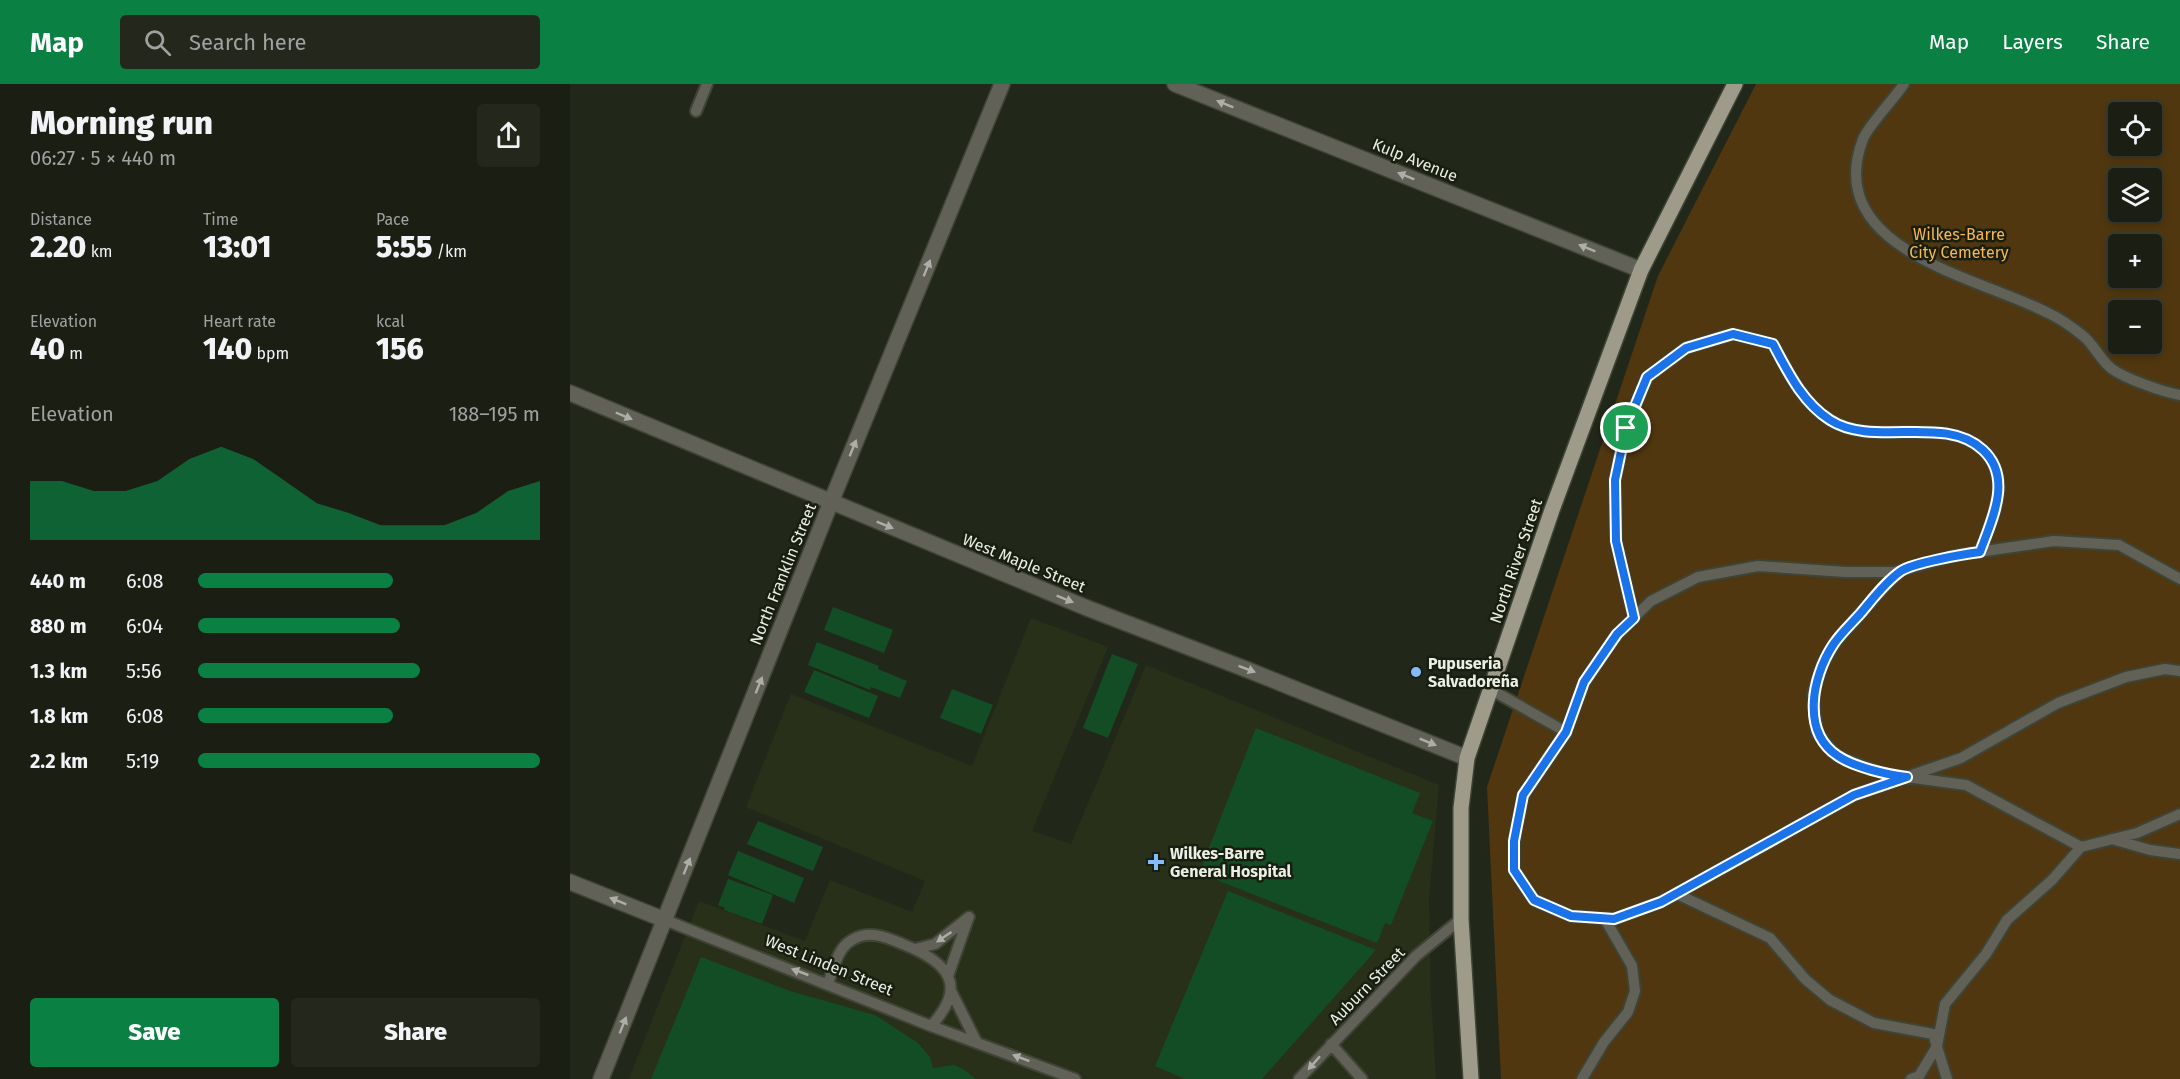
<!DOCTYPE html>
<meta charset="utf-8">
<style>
:root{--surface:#1a1e13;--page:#23271c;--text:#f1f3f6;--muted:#9fa2a0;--line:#383c33;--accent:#0b8043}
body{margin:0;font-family:"Fira Sans",sans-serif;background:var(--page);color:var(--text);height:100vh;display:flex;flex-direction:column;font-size:22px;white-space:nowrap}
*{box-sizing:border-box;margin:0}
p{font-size:20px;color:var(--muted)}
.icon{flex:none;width:33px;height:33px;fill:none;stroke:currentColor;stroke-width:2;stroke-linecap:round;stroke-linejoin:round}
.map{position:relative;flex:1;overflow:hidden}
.details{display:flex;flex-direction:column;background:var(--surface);width:570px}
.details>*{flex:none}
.buttons{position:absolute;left:1538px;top:18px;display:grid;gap:12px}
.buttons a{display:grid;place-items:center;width:54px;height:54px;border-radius:6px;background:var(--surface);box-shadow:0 3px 9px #0003,0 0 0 2px var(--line);font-size:30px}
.pin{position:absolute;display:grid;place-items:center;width:51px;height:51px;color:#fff;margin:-26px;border:3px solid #fff;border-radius:50%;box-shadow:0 2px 6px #0007}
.round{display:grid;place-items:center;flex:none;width:63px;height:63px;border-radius:6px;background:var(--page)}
.summary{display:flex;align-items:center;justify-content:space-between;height:102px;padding:0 30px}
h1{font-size:33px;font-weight:800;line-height:45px}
.metrics{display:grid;grid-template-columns:repeat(3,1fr);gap:9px;height:102px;padding:6px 30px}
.metrics div{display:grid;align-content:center}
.metrics b{font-size:30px;font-weight:800}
.metrics small{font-size:16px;font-weight:400}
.metrics p{font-size:16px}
.chart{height:168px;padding:12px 30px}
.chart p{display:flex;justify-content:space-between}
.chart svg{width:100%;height:108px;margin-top:6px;fill:var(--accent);opacity:.7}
.primary-button{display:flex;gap:12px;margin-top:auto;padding:12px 30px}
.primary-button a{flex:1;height:69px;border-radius:6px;background:var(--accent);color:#fff;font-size:24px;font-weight:800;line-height:69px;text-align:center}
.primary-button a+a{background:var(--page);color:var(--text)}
ul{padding:0 30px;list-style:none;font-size:20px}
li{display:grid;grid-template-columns:96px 72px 1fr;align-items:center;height:45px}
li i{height:15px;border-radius:8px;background:var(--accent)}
header{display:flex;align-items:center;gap:36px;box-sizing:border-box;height:84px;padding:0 30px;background:var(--accent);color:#fff}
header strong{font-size:28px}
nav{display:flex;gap:33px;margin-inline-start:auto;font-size:21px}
.search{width:420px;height:54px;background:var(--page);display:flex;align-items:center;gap:15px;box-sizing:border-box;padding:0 21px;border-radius:6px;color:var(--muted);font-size:22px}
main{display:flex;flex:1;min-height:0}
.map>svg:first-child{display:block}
</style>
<header>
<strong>Map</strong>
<div class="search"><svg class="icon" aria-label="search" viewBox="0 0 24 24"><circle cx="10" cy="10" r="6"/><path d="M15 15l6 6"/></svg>Search here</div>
<nav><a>Map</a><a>Layers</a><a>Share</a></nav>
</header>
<main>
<section class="details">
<div class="summary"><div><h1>Morning run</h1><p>06:27 · 5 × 440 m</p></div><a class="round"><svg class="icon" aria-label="share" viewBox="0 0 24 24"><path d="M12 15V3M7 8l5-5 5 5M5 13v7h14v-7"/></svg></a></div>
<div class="metrics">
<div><p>Distance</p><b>2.20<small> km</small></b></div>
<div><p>Time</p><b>13:01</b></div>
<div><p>Pace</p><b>5:55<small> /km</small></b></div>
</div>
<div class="metrics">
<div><p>Elevation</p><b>40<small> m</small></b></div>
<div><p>Heart rate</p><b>140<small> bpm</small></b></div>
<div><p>kcal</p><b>156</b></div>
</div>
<div class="chart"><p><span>Elevation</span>188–195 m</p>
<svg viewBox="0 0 160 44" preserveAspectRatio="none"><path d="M0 44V20L10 20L20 24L30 24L40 20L50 11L60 6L70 11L80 20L90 29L100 33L110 38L120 38L130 38L140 33L150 24L160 20V44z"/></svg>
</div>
<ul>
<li><b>440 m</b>6:08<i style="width:57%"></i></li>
<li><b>880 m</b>6:04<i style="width:59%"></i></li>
<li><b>1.3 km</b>5:56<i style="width:65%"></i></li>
<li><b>1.8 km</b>6:08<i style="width:57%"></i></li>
<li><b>2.2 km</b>5:19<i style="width:100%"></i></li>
</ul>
<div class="primary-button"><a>Save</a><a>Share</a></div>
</section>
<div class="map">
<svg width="1610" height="995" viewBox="0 0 1610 995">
<rect width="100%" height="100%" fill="#222819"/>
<path fill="#28301a" d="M461,534l77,29 -76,184 39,13 75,-179 293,120 -10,114 2,99 5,81h-807l70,-178 106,40 25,-61 82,32 13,-31 -179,-74 45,-113 181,72z"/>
<path fill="#50370f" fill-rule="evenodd" d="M1186,0h424v995h-679l-14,-292 171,-511zM1548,28h33v34h-33zM1548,94h33v34h-33zM1548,160h33v34h-33zM1548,226h33v34h-33z"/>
<path fill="#124d26" d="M263,523l60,23 -9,23 -60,-23z
M247,558l62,24 -1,3 29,12 -7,17 -29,-11 -1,3 -62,-25z
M542,570l26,10 -30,74 -25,-10z
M244,586l64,26 -9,22 -65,-26z
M382,605l41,16 -12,29 -41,-16z
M686,644l164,65 -8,20 21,8 -42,104 -6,-2 -8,20 -178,-70z
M188,737l65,26 -10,24 -66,-27z
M168,767l66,27 -10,25 -66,-28z
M158,795l45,16 -11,29 -38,-14 1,-2 -7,-3z
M658,807l148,59 -114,129h-77l-30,-13z
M131,873l89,34 85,24 43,28 12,14 3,11 21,-3 9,4 13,10h-325z"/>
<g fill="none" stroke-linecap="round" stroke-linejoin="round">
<g stroke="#3e4436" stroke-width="14">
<path id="service" d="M1334,0c-10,15 -36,42 -41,55 -42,111 116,138 185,174 11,5 24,14 34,22 12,9 18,25 30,34 14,10 51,23 68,26
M126,27l11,-27
M1331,486l-23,23 -44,51 -11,19 -10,30 4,40 20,23 47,18 82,11 115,62 56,-14 43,-19
M1064,534l-18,-77 -1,-61 11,-52 21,-51 39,-29 47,-14 40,10c15,28 29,58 57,76 43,28 115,-6 153,30 30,28 9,69 -3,102
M920,605l76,43 18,-50 33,-48 34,-33 47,-24 60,-11 88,6h48l64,-17 96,-14 65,4 61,34
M996,648l-43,63 -9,46v29l20,30 37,16 43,3 47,-17 193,-107 107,-37 97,-55 68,-26 39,-8 15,2
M1542,755l38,11 30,4
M1107,810l93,44 35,41 25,21 44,23 59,11 14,45
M95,836l266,106 144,53
M345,865l20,-5 34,-27
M378,892l20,-57
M258,899c6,-14 9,-35 24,-43 18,-11 36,-2 53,5 44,18 63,41 26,81
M382,909l24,48
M761,960l31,35
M729,995l117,-123 45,-37
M1012,995l22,-37 24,-30 7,-21 -3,-25 -27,-47
M1341,995l8,-3 18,-30 8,-42 41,-50 21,-34 45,-40 29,-33"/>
</g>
<g stroke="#3e4436" stroke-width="18">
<path id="minor" d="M605,0l466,186
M0,309l517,215 161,62 219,88
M0,798l95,38
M31,995l230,-577 171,-418"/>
</g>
<g stroke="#3e4436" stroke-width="18">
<path id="primary" d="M901,995l-10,-160v-111l6,-50 85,-248 89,-240 94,-186"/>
</g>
<use href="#service" stroke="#626158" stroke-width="10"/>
<use href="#minor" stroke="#626158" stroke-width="15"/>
<use href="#primary" stroke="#9e9b8a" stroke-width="15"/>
</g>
<defs><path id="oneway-solid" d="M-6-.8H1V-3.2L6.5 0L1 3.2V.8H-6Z" transform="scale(1.5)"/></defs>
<g fill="#adafa6">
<use href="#oneway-solid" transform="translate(655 20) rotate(-158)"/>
<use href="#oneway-solid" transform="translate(836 92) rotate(-158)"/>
<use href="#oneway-solid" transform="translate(1017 164) rotate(-158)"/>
<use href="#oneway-solid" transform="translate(357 184) rotate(-68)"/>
<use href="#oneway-solid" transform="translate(54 332) rotate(23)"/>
<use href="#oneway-solid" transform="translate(283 364) rotate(-68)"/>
<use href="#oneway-solid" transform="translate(315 441) rotate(22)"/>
<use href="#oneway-solid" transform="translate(495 515) rotate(22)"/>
<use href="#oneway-solid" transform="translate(677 585) rotate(21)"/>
<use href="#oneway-solid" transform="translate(189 601) rotate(-68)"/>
<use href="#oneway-solid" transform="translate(858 658) rotate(22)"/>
<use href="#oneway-solid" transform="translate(117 782) rotate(-68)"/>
<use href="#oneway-solid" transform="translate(48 817) rotate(-158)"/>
<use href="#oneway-solid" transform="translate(374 853) rotate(146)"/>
<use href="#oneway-solid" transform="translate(230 888) rotate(-159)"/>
<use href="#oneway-solid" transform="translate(53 941) rotate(-68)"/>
<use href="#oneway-solid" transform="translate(451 974) rotate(-159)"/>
<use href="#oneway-solid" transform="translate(744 979) rotate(132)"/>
</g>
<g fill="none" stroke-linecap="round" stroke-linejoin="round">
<g stroke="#fff" stroke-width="12">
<path id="route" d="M1163,250l40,10c15,28 29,58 57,76 43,28 115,-6 153,30 30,28 9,69 -3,102 -16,2 -67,11 -79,19 -16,11 -29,29 -41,43 -9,10 -20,20 -27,31 -21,32 -32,87 5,111 16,11 50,19 69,21l-53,18 -193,107 -47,17 -43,-3 -37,-16 -20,-30v-29l9,-46 43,-63 18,-50 33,-48 17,-16 -18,-77 -1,-61 11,-52 21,-51 39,-29z"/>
</g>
<use href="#route" stroke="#1a73e8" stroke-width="8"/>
</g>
<g fill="#84bcfb" stroke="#191f10" stroke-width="2">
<circle cx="846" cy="588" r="6"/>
<path d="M583 769h6v6h6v6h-6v6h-6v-6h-6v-6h6z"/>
</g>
<g text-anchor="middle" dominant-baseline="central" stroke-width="5" stroke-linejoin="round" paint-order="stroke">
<g font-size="16" fill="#ebefe5" stroke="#191f10">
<text transform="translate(845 76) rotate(22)">Kulp Avenue</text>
<text transform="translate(946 477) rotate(-71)">North River Street</text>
<text transform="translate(454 479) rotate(22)">West Maple Street</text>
<text transform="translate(213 490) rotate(-68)">North Franklin Street</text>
<text transform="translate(259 881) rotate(22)">West Linden Street</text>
<text transform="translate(797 902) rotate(-46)">Auburn Street</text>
</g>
<g font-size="16" fill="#fab650" stroke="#191f10">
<text x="1389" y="150">Wilkes-Barre<tspan x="1389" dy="18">City Cemetery</tspan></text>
</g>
<g font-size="16" font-weight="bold" fill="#ebefe5" stroke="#191f10" text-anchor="start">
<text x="858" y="579">Pupuseria<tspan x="858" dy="18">Salvadoreña</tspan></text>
<text x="600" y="769">Wilkes-Barre<tspan x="600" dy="18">General Hospital</tspan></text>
</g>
</g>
</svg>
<div class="buttons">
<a><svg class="icon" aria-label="locate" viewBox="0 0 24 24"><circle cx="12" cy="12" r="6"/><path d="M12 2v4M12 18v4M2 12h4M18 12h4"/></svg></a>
<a><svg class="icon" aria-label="layers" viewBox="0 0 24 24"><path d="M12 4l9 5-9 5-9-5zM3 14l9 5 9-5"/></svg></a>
<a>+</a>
<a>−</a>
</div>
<div class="pin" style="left:1056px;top:344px;background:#1e9e55"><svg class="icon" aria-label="arrive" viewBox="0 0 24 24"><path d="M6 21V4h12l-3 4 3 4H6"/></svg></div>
</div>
</main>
